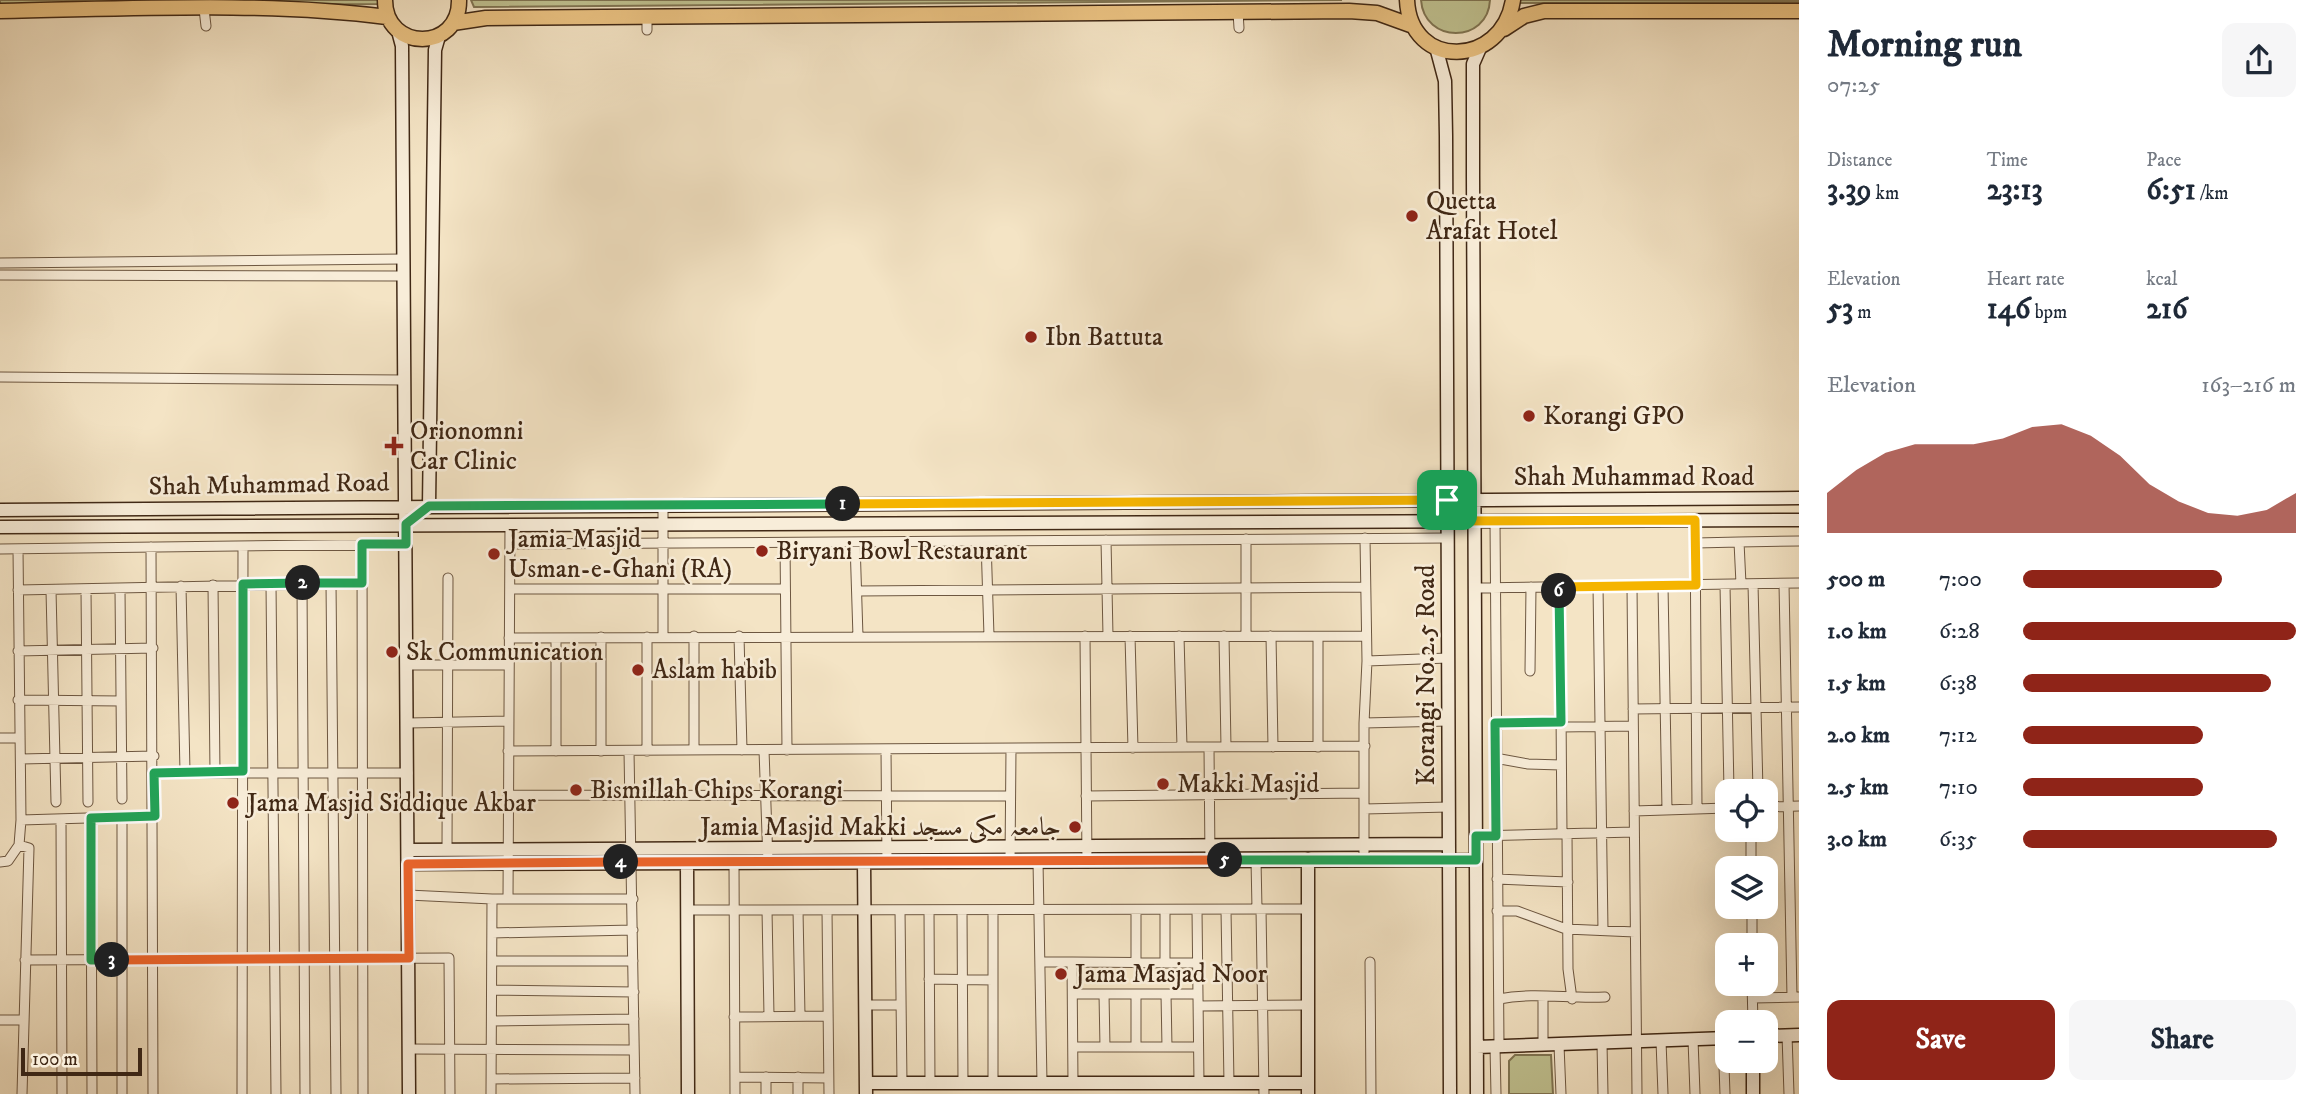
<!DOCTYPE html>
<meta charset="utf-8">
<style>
:root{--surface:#fff;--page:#f6f6f7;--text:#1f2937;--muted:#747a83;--accent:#8f2418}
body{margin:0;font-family:"IM FELL DW Pica",Amiri,serif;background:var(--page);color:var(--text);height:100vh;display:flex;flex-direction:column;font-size:26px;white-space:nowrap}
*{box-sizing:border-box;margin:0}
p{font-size:23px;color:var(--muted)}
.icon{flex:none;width:38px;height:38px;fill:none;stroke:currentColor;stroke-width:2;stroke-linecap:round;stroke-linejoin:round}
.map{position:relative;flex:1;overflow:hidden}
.side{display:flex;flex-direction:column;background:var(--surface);width:525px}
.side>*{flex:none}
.fabs{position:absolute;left:1715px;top:779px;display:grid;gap:14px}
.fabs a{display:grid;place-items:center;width:63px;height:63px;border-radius:14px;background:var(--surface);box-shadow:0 7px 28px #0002;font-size:35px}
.scale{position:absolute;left:21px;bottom:18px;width:121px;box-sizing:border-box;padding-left:7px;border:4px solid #402815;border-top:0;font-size:19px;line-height:24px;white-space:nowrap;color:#402815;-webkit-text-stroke:5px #f8edd9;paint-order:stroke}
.pin{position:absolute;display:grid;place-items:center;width:60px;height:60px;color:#fff;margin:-30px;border-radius:14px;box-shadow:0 4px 10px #0006}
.km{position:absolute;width:35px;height:35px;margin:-18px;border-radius:50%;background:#222;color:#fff;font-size:19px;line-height:35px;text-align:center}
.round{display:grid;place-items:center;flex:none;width:74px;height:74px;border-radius:14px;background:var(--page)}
.summary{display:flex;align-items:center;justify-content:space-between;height:119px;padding:0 28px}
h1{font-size:38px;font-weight:800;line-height:52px}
.figures{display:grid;grid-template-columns:repeat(3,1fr);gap:10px;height:119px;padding:7px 28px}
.figures div{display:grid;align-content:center}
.figures b{font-size:30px;font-weight:800}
.figures small{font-size:19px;font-weight:400}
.figures p{font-size:19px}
.chart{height:196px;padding:14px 28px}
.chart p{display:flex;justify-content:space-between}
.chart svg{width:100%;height:126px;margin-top:7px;fill:var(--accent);opacity:.7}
.cta{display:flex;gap:14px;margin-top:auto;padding:14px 28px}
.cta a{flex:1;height:80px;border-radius:14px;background:var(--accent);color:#fff;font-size:28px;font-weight:800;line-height:80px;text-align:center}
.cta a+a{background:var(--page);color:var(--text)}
ul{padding:0 28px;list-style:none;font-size:23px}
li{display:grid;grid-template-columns:112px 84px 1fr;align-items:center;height:52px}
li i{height:18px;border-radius:9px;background:var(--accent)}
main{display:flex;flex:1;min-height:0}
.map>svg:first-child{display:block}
</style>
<main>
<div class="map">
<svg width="1799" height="1094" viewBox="0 0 1799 1094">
<rect width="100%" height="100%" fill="#f4e4c5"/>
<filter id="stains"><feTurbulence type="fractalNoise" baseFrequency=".00286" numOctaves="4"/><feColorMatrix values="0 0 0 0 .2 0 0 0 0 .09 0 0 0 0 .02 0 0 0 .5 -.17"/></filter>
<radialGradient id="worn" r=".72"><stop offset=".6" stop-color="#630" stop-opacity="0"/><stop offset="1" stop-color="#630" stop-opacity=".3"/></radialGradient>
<path fill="#c0c291" stroke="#807553" stroke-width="2" d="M0,0h381v1l-3,3 -378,3z
M471,0h871l-868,7z
M1421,0h69c-2,44 -66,44 -69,0z
M1518,0h281v2l-280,1z
M1515,1055h36l2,39h-44v-33z"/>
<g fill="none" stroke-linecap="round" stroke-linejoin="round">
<g stroke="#6d5741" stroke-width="11">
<path id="street" d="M204,9l2,17
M1238,12l1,16
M647,17v13
M0,263l403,-4
M0,275l403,1
M0,377l404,3
M663,505v132
M1695,520l2,289
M1495,521l4,526
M1106,540l2,96
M986,541l3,95
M855,542l3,95
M1739,542l60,-1
M785,543l2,207
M1696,543l43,-1 2,42
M362,544l1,550
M510,544l938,-6
M151,547l2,547
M0,549l406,-5
M302,583l3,511
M331,583l5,511
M271,584l5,510
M1753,584l5,207
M1784,584l8,413
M213,585l2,187
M1663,585l4,225
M1725,585l4,206
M181,586l4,186
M1598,586l5,344
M1632,586l5,508
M1560,587l2,247
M1474,588l325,-5
M510,589h275
M18,590l343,-7
M51,590l5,212
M86,590l2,212
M120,590l2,209
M857,591l508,-4
M739,636l3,114
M1085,636l2,225
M1130,636l3,112
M1179,636l3,111
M1224,636l2,111
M1246,636v-97
M1271,636l2,111
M601,637v114
M1318,637v110
M509,638l857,-2
M556,638v113
M18,651l135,-3
M1367,661l81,-3
M407,665h102
M1530,671l1,-84
M18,700l103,1
M1633,709l166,-2
M408,723l101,-2
M1364,723l85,-2
M1495,723l66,-2
M1561,727l72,-1
M0,738h20
M1209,747l1,113
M886,749l1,112
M694,750v-114
M764,750l4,112
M508,751l857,-5
M629,751l6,343
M647,751v-114
M1495,758l33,6 33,1
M21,759l133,-3
M154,773h254
M508,795l502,1
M1086,796l278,-3
M1766,807l33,-1
M1364,809l85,-2
M1634,811l93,-3
M122,817v277
M91,818l1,276
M61,819l1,275
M21,820l133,-4
M1751,830v38
M1567,834l1,135 4,30
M1476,836l158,-4
M19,845l10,3 -7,246
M447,850l1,-272
M1256,860l1,49
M1364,860v-137l3,-62 -2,-123
M1010,861l1,-112
M1038,861l4,222
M0,862l8,-1 11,-16 2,-25 -3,-271
M734,862l1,232
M1497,879l71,3
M408,895l84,4
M508,899l2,-375
M1752,906v39
M1261,909l3,185
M688,910l620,-1
M767,910l2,106
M798,910l2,106
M827,910l2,184
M900,910l2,173
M929,910l1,173
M962,910l1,173
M1165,910v53
M1197,910l2,173
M1226,910l3,173
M993,911v172
M1497,911h20l49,18 69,3
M492,933l141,-3
M25,960l424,-2 1,136
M493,961h140
M1040,962h32
M1370,962l1,132
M1136,963v-53
M929,979l64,1
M1752,984l1,38
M493,990l141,2
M1073,994h125
M1104,994l1,53
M1136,994v53
M1166,994l1,53
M1753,998l46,-1
M1499,999c35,-7 70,0 106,-2
M866,1005h35
M1198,1006l109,-1
M734,1017l94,-1
M0,1020h24
M492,1021l142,-2
M1787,1035l2,59
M1723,1038l2,56
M1693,1039l2,55
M1661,1041l2,53
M1602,1043l1,51
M1543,1045v-49
M1559,1045l2,49
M1073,1047h125
M1495,1047l1,47
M409,1049l225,1
M735,1077l93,1
M766,1077v17
M491,1079l144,-1
M1073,1083l-1,-121 126,1
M242,1094l1,-548
M491,1094l1,-195h141
M798,1094v-17"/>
</g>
<g stroke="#402815" stroke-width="15">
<path id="secondary" d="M398,31l4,15 7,1048
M1436,47l9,34 1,55 4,958
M429,506l5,-382 1,-74 4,-14
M0,510l1799,-12
M0,527l1799,-7
M408,850l1041,-6
M1308,860v234
M864,862l2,232
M687,863l1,231
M408,864l1068,-4
M1766,1036l33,-1
M1477,1047l250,-9
M1753,1060v34
M866,1083h442
M1477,1094l-4,-918v-112l7,-16"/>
</g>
<g stroke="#402815" stroke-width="17">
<path id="primary" d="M385,0c0,52 75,52 74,0
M1407,0c3,70 95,68 106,0
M0,11c126,-2 263,-10 387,6
M453,23l33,-5 863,-7 28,2 36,13
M1504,29l20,-13 20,-5h255"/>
</g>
<use href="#street" stroke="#f8edd9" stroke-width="9"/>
<use href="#secondary" stroke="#f8edd9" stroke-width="12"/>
<use href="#primary" stroke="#eac282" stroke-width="14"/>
</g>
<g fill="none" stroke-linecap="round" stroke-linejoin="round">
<g stroke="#fff" stroke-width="14">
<path id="split-1" d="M843,504l604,-4"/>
</g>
<g stroke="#fff" stroke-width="14">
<path id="split-2" d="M303,583h59v-39h44v-20l23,-18 414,-2"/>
</g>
<g stroke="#fff" stroke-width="14">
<path id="split-3" d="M112,960h-21v-142l64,-2 -1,-43 89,-2v-187l60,-1"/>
</g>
<g stroke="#fff" stroke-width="14">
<path id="split-4" d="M112,960l297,-2 -1,-94 213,-2"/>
</g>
<g stroke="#fff" stroke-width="14">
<path id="split-5" d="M621,862l604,-2"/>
</g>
<g stroke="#fff" stroke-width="14">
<path id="split-6" d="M1225,860h251v-24h20l-1,-113 66,-1 -2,-131"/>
</g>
<g stroke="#fff" stroke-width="14">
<path id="split-7" d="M1447,500l1,21 247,-1 1,65 -137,2v4"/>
</g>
<use href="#split-1" stroke="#f5b400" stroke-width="9"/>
<use href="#split-2" stroke="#22a559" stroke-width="9"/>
<use href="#split-3" stroke="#22a559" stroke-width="9"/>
<use href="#split-4" stroke="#f0652b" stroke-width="9"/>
<use href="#split-5" stroke="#f0652b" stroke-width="9"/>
<use href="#split-6" stroke="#22a559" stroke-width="9"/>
<use href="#split-7" stroke="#f5b400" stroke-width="9"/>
</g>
<g fill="#8f2418" stroke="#f8edd9" stroke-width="2.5">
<circle cx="1412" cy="216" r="7"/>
<circle cx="1031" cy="337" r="7"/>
<circle cx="1529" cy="416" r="7"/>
<path d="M390.5 435.5h7v7h7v7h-7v7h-7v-7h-7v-7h7z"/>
<circle cx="762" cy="551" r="7"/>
<circle cx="494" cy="554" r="7"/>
<circle cx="392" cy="652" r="7"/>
<circle cx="638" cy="670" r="7"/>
<circle cx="1163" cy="784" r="7"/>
<circle cx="576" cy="790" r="7"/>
<circle cx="233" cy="803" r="7"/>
<circle cx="1075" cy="827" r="7"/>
<circle cx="1061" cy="974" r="7"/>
</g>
<g text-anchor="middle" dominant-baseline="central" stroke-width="5" stroke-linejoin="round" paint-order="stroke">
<g font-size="26" fill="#402815" stroke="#f8edd9" text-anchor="start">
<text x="1426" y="201">Quetta<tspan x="1426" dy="30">Arafat Hotel</tspan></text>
<text x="1045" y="337">Ibn Battuta</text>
<text x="1543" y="416">Korangi GPO</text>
<text x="410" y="431">Orionomni<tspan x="410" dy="30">Car Clinic</tspan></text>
<text x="508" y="539">Jamia Masjid<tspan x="508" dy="30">Usman-e-Ghani (RA)</tspan></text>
<text x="776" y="551">Biryani Bowl Restaurant</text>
<text x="406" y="652">Sk Communication</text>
<text x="652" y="670">Aslam habib</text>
<text x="1177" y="784">Makki Masjid</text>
<text x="590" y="790">Bismillah Chips Korangi</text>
<text x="247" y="803">Jama Masjid Siddique Akbar</text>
<text x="1061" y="827" text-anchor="end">Jamia Masjid Makki جامعہ مکی مسجد</text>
<text x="1075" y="974">Jama Masjad Noor</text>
</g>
<g font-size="26" fill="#402815" stroke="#f8edd9">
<text x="1634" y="477">Shah Muhammad Road</text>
<text transform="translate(269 485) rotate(-1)">Shah Muhammad Road</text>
<text transform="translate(1426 675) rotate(-90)">Korangi No.2.5 Road</text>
</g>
</g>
<rect width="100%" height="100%" filter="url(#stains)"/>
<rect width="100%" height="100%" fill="url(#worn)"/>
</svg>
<div class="fabs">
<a><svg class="icon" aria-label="locate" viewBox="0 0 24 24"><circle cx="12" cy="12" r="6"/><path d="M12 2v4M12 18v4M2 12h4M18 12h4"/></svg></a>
<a><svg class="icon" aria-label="layers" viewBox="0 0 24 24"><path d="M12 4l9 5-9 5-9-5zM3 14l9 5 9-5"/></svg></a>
<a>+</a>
<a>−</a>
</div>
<div class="scale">100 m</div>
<div class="pin" style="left:1447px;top:500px;background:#1e9e55"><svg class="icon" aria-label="arrive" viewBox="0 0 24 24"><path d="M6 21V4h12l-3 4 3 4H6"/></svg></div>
<b class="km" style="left:843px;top:504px">1</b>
<b class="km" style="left:303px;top:583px">2</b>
<b class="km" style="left:112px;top:960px">3</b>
<b class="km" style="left:621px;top:862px">4</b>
<b class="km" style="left:1225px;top:860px">5</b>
<b class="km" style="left:1559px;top:591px">6</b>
</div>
<section class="side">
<div class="summary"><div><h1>Morning run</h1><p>07:25</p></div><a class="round"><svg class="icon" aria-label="share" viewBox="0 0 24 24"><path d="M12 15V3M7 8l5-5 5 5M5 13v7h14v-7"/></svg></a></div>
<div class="figures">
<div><p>Distance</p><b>3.39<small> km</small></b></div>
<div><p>Time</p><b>23:13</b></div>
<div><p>Pace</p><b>6:51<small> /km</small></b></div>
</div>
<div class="figures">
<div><p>Elevation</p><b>53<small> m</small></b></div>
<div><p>Heart rate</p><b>146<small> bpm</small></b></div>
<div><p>kcal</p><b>216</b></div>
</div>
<div class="chart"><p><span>Elevation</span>163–216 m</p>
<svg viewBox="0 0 160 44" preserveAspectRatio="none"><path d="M0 44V30L10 22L20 16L30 13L40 13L50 13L60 11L70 7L80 6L90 10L100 17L110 27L120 33L130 37L140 38L150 36L160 30V44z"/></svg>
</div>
<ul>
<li><b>500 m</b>7:00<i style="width:73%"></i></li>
<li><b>1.0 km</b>6:28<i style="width:100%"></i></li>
<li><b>1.5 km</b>6:38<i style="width:91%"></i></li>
<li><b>2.0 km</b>7:12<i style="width:66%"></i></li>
<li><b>2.5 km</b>7:10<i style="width:66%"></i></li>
<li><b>3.0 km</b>6:35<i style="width:93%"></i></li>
</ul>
<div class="cta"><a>Save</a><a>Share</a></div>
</section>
</main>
